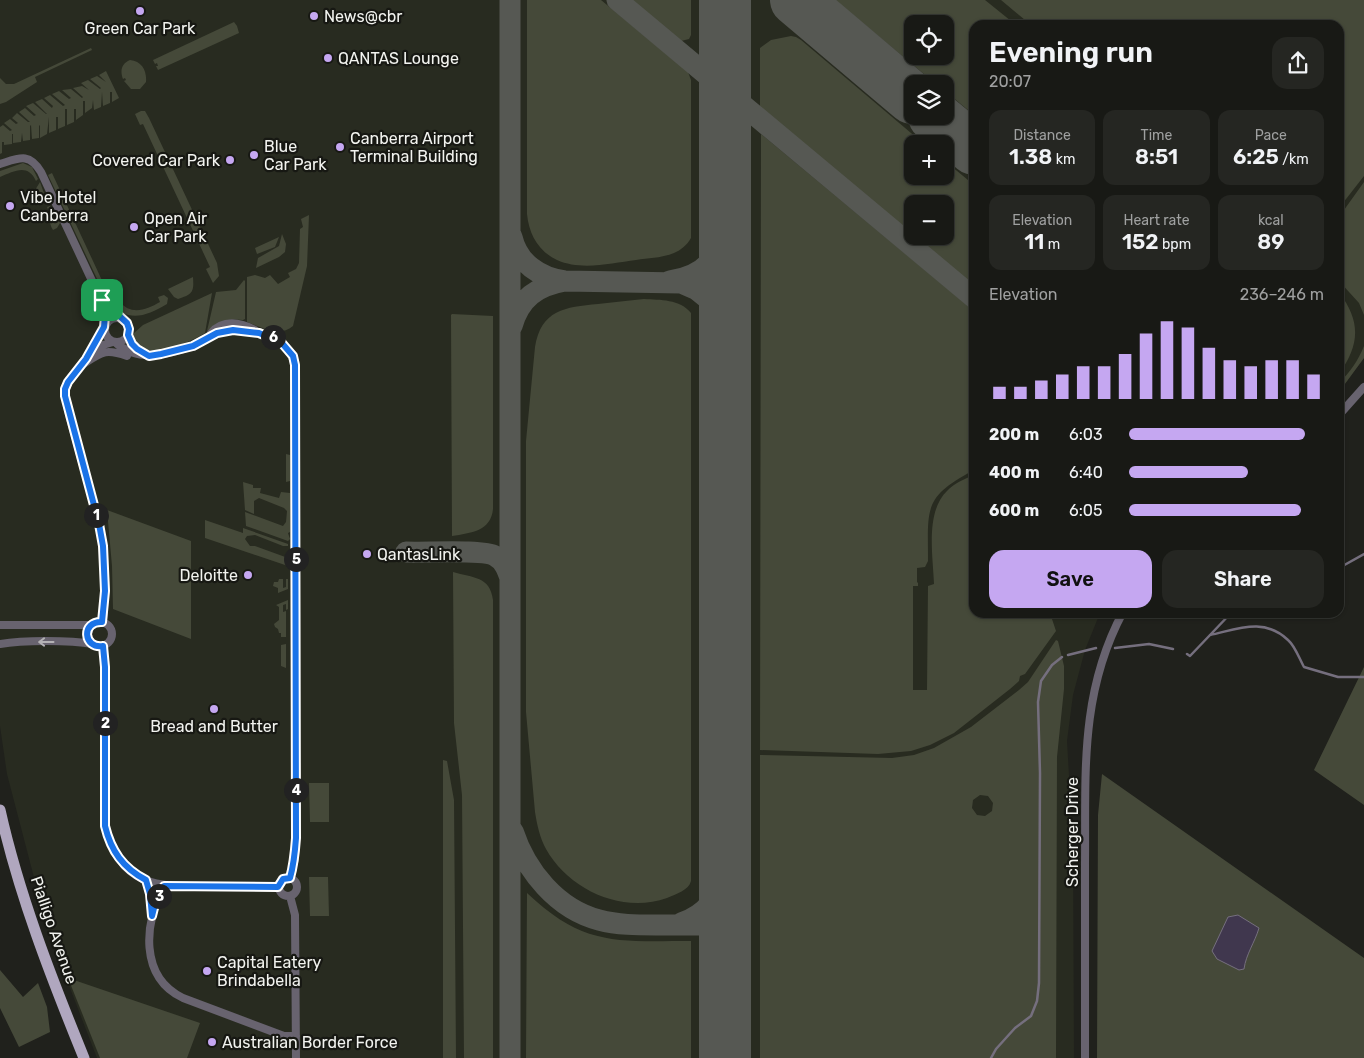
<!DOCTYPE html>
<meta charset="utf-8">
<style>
:root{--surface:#181915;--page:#252622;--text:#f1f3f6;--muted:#9fa0a0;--line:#363834;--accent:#c5a7f1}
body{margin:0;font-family:Rubik,sans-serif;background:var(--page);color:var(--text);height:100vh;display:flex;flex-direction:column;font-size:19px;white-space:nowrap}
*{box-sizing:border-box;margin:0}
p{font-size:16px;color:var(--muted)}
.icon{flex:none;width:28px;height:28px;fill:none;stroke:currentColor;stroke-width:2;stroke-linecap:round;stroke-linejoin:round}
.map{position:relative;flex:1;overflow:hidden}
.details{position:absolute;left:969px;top:20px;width:375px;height:598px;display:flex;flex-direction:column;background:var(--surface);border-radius:15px;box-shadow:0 1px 4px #0004,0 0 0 1px var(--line)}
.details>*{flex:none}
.tools{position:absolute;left:904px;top:15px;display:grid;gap:10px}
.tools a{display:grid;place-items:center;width:50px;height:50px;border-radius:10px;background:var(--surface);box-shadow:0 1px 4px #0004,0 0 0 1px var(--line);font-size:25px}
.pin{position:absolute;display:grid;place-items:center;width:42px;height:42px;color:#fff;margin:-21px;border-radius:10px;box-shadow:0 2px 8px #0006}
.km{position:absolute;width:25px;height:25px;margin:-12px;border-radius:50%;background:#222;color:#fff;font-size:14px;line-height:25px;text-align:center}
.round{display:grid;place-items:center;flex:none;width:52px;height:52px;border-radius:15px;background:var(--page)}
.overview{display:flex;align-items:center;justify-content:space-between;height:85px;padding:0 20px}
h1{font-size:28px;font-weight:600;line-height:38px}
.metrics{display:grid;grid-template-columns:repeat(3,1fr);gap:8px;height:85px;padding:5px 20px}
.metrics div{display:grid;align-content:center;border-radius:12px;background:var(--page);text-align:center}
.metrics b{font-size:21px;font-weight:600}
.metrics small{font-size:14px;font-weight:400}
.metrics p{font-size:14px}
.chart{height:140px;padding:10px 20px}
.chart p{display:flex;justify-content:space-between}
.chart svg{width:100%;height:90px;margin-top:5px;stroke:var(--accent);stroke-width:6}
.button{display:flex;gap:10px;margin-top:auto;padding:10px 20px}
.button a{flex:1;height:58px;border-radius:15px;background:var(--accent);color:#111;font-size:20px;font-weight:600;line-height:58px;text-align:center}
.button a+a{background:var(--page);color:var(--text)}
ul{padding:0 20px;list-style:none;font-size:16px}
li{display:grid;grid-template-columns:80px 60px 1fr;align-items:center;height:38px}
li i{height:12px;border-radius:6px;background:var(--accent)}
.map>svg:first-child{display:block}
</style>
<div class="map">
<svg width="1364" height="1058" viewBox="0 0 1364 1058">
<rect width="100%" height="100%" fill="#20211c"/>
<path fill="#282b20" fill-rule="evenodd" d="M0,0h1364v358l-25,34v-367h-365v587l126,1 -15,37 -12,45 -6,46 6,103 1,214h-977l-49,-127 -41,-157 -7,-48zM912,24h33v32h-33zM912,84h33v32h-33zM912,144h33v32h-33zM912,204h33v32h-33z"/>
<path fill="#454939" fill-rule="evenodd" d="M527,0h74l87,72 3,8v158c-4,7 -10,12 -17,15 -12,5 -25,5 -38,7 -24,3 -55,11 -79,0 -19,-9 -28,-26 -30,-46z
M627,0h64v35l-2,4 -8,2 -6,-1z
M835,0h150l31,25h-42v90l-29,-24v-7h-9zM912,24h33v32h-33z
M1001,0h363v176l-25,32v-183h-308z
M234,22l3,4 2,7 -81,37 -2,-4h2l-1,-3 -2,1 -2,-4z
M791,36l5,1 5,3 123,104h-12v32h33v-15l29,24v104l-116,-96 1,-2 -2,-3 -3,2 -94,-79v-63l11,-8zM912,204h33v32h-33z
M91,48l1,2 -57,27 2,5 -31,20 -6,2v-26l6,6h8z
M130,60c12,1 17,11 16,22l-6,7h-9l-7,-8 2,-1 -1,-2 -2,1c-3,-8 -2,-15 7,-19z
M106,71l13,27 -7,4v-10h-2v11l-7,3 -1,-14 -1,15 -7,3 -1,-10 -1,8 -7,5v-12h-2v14l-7,5v-11h-2v13l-7,3v-16h-2v17l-7,3v-12h-2v13l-7,3v-16l-2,17 -7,4v-13l-1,1v12l-7,1 -1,-14 -1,1v14l-7,1 -1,-8 -1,9 -8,1v-9h-1v10l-8,1v-3h-2v11l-2,1v-27l3,-2 7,6 2,-1 -8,-7 6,-4 6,5 2,-1 -6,-5 5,-5 11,9h2l-11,-10 6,-4 9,8 2,-1 -10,-9 7,-3 13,11h1l-12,-12 7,-3 10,9 1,-2 -9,-8 6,-3 13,11 2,-1 -13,-11 7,-3 10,8 2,-1 -9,-8 9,-1 11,9 1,-1 -10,-9 9,-2 7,4 -8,-7 7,-3 12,9 1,-1 -11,-9 7,-3 9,6 -7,-7z
M141,111h4l4,7 68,145 2,13 -6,7 -7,-14 4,-2 -67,-143 -3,1 -5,-11z
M761,134l213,177v159c-51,27 -46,38 -46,91l-3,6 -8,1v14l1,1v3h-5v104h14l1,-104 6,-2c-1,-28 -9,-72 13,-93 7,-8 18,-12 27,-16v137l76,1 6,18 -31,43 -5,2 -1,5 -9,8 -56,44 -24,12 -19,6 -33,3 -118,-4z
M23,163l9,4 6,12 -2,2c-8,-18 -22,-10 -36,-4v-6z
M52,173l61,131 6,-3c12,15 27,9 41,1l-2,-5 6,-2 4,3 -1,6c-22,13 -39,19 -59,-2l-60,-127z
M40,182l6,17 -11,5 -6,-4z
M1364,182v133l-5,-12 -20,-22v-26l5,4 -5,-10v-32z
M50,206l2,5 2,-1 6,13 -3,5 -4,2c-5,-7 -2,-16 -6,-23z
M309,215l-2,51 -14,60c-14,12 -32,1 -46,-4v-45l8,-2 10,3 5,-3 8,9 12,-7 -2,-4 8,-4 3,-6 1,-34 3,-2 -2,-8z
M282,234l4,10 -1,8 -6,5 -23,11 2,-10 21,-12z
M279,237l-4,10 -18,7 -2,-6z
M193,277c1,15 0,17 -15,22l-4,-2 -6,-8z
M244,280l1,1v38l-2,1c-15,-2 -24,2 -36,11l9,-39 20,-2z
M1339,292c22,30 21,52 0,82z
M212,293l-7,40c-12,8 -43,20 -57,17 -5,-1 -9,-5 -13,-8l-2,-8 10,-9z
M644,299c16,1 36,0 47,14v568c-2,9 -15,13 -24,17 -45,16 -98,-8 -121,-49 -6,-11 -9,-24 -11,-37l-9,-100v-271l9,-94c6,-37 30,-40 63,-43 15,-2 30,-3 46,-5z
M452,314l41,2v193c-2,22 -22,24 -41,27l-1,-221z
M1364,346v12l-25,34v-9c11,-11 19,-22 25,-37z
M286,454l4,1v26l-4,1z
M243,482l10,3v3h8l-1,5 19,5 2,-6 9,1v39l-2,1 2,6 -2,2 -42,-15 -1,-14 38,14 3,-4 1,-11 -3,-3 -25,-10 -5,3v13l-9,-4z
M107,510l84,31v98l-78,-30 -1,-43z
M205,520l38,13v-5l45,16v2h-5l-28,-11 -8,1 -2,3 5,7h5l33,12v8l-83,-28z
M453,572c20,6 37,4 40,28v458h-29l-2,-263 -8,-72z
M279,579h4v9l3,-1v-8h2v10l-10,4v-5l-5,-2 1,-4h4z
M288,600v9l-2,1v-6l-3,1v7l3,-1v26h-5v-4h-2l-1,-4 -3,-2 -1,-3 5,-4v-13l-3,-2z
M1056,640l2,1 6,25v23l-7,68 -1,301h-296v-303l132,3 22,-3 20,-7 37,-21 48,-37 9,-8zM980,795l8,1 5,7 -1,8 -7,5 -8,-1 -5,-7 1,-8z
M286,644v24l-5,-2v-21z
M1364,667v138l-50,-35z
M443,760l4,1 7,39 2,258h-13z
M1102,774l262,184v100h-267l1,-243z
M309,783h20v39h-19z
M309,877h19l1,39h-19z
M527,893c57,54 90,48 164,48v117h-165z
M0,970l23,27 15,-14 9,24 3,25 -31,15 -19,-39z
M68,978l132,45 -13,35h-87z"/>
<path fill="#40374e" stroke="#756f7e" d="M1238,915l21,13c-4,14 -13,26 -15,41l-5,1 -22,-11 -5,-8 16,-34z"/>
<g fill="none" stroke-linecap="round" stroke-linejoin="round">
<path stroke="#756f7e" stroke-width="2.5" d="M1339,568l25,-14
M1210,635c28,-6 54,-18 78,5 7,6 11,18 16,27l34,10h26
M1115,648l34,-4 24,5
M1187,654l3,2 42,-44
M1068,655l28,-7
M991,1058l5,-9 19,-21 16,-12 6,-15 2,-18 1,-210 -2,-71 3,-21 11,-16 10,-8"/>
<path stroke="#565853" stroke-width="21" d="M617,0l357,298
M714,82l8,17 3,16
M512,237c6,26 28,41 53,44l116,2 16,7 16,13 8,15 4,11
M670,281c35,-5 49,-23 55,-56
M512,326c8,-28 25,-40 53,-45
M406,552c18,1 77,-3 89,4 9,5 12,13 15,22
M513,831c13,40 44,78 86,89 19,5 38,5 57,5 23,0 46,0 69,0
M681,923c25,-8 40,-28 44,-53
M510,1058v-1058"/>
<path stroke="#565853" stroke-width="52" d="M796,0l116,98
M934,116l40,33
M725,1058v-1058"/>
<path stroke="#68636f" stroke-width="8" d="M0,164c19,-6 29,-12 41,8l60,128 4,25
M103,302l17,17
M105 330a12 12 0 1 1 24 0a12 12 0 1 1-24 0Z
M211,333c12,-14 29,-11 44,-3
M128,335l7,12 12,8
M115,342c22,21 54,13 80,3 9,-4 17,-11 27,-14 8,-2 15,-1 23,0 23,3 43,9 50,34l1,59v414l-1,21 -5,19
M92,354l11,-9 10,-3
M85,363c18,-12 22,-14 42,-7
M1339,415l25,-28
M88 634a12 12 0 1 1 24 0a12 12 0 1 1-24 0Z
M103,622l2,-31 -2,-45 -4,-22 -30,-109 -4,-22 3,-11 18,-23 18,-32
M0,625h91
M0,644c22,-4 70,-4 93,0
M103,646l2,21v159c15,60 51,61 104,61 23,0 46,0 69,0
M279 887a9 9 0 1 1 18 0a9 9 0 1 1-18 0Z
M146,880l4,14 1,15
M164,886c-20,36 -25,91 19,112l101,38h12
M290,896l5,19 1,143
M1085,1058c0,-65 0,-129 0,-194 1,-89 -6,-170 38,-252"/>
<path stroke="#b0a7bf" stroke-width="11" d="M0,810c19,85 51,167 84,248"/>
</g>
<defs><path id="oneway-shaft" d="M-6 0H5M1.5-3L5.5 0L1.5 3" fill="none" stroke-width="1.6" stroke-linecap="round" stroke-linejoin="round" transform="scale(1.25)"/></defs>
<use stroke="#b4b2b5" href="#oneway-shaft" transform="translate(46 642) rotate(-180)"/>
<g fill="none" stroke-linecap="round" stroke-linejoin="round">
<g stroke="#fff" stroke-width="10">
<path id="route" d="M102,300l25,23 2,6 -1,6 4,9 5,5 12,7 12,-2 32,-8 24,-13 16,-3 26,3 22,9 12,14 2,9 1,473c-1,14 -2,26 -6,40l-7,1 -5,8 -114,-1 -9,18 -3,12 -2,-22 -4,-14c-23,-12 -35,-29 -41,-54v-159l-2,-21c-20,3 -22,-25 -1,-24l3,-31 -2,-45 -4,-22 -34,-128v-7l3,-7 18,-23 18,-32 1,-11z"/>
</g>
<use href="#route" stroke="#1a73e8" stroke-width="6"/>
</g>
<g fill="#c5a7f1" stroke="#171813" stroke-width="2">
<circle cx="140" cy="11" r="5"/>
<circle cx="314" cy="16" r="5"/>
<circle cx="328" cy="58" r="5"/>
<circle cx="340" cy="147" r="5"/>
<circle cx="254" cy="155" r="5"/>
<circle cx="230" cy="160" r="5"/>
<circle cx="10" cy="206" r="5"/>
<circle cx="134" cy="227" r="5"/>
<circle cx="367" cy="554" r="5"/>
<circle cx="248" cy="575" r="5"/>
<circle cx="214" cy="709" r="5"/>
<circle cx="207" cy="971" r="5"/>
<circle cx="212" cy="1042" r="5"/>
</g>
<g text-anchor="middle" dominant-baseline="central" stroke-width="4.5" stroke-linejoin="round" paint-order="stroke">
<g font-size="16" fill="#f2f3ef" stroke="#171813" text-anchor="start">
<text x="324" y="16">News@cbr</text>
<text x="140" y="28" text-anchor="middle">Green Car Park</text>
<text x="338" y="58">QANTAS Lounge</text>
<text x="350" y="138">Canberra Airport<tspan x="350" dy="18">Terminal Building</tspan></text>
<text x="264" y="146">Blue<tspan x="264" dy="18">Car Park</tspan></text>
<text x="220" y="160" text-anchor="end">Covered Car Park</text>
<text x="20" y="197">Vibe Hotel<tspan x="20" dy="18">Canberra</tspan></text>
<text x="144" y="218">Open Air<tspan x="144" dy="18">Car Park</tspan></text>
<text x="377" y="554">QantasLink</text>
<text x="238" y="575" text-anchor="end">Deloitte</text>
<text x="214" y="726" text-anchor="middle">Bread and Butter</text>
<text x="217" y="962">Capital Eatery<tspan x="217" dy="18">Brindabella</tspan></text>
<text x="222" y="1042">Australian Border Force</text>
</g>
<g font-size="16" fill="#f2f3ef" stroke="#171813">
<text transform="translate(1072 832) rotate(-90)">Scherger Drive</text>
<text transform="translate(54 930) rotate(71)">Pialligo Avenue</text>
</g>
</g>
</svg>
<div class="tools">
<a><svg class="icon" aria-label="locate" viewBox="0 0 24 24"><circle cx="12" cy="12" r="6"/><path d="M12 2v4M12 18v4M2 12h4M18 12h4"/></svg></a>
<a><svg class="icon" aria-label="layers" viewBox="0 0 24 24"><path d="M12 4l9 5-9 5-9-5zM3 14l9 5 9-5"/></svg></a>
<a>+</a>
<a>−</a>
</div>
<div class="pin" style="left:102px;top:300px;background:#1e9e55"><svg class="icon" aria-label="arrive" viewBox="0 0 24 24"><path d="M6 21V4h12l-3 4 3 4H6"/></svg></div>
<b class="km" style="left:96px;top:515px">1</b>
<b class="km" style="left:105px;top:723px">2</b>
<b class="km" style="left:159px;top:896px">3</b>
<b class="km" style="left:296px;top:790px">4</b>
<b class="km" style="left:296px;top:559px">5</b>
<b class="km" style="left:273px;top:337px">6</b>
<section class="details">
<div class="overview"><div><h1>Evening run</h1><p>20:07</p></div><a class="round"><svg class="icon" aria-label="share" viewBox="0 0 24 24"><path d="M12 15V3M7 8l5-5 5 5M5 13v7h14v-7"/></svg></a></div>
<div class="metrics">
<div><p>Distance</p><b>1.38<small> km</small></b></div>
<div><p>Time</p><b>8:51</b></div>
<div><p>Pace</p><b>6:25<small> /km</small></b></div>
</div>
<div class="metrics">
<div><p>Elevation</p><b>11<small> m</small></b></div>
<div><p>Heart rate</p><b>152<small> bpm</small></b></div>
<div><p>kcal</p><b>89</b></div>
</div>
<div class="chart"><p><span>Elevation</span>236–246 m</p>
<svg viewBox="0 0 160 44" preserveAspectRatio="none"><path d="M5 44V38M15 44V38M25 44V35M35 44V32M45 44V28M55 44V28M65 44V22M75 44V12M85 44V6M95 44V9M105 44V19M115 44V25M125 44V28M135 44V25M145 44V25M155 44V32"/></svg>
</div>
<ul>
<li><b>200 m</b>6:03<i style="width:90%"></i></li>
<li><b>400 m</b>6:40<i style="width:61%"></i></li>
<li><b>600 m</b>6:05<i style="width:88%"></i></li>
</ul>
<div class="button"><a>Save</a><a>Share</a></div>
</section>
</div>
